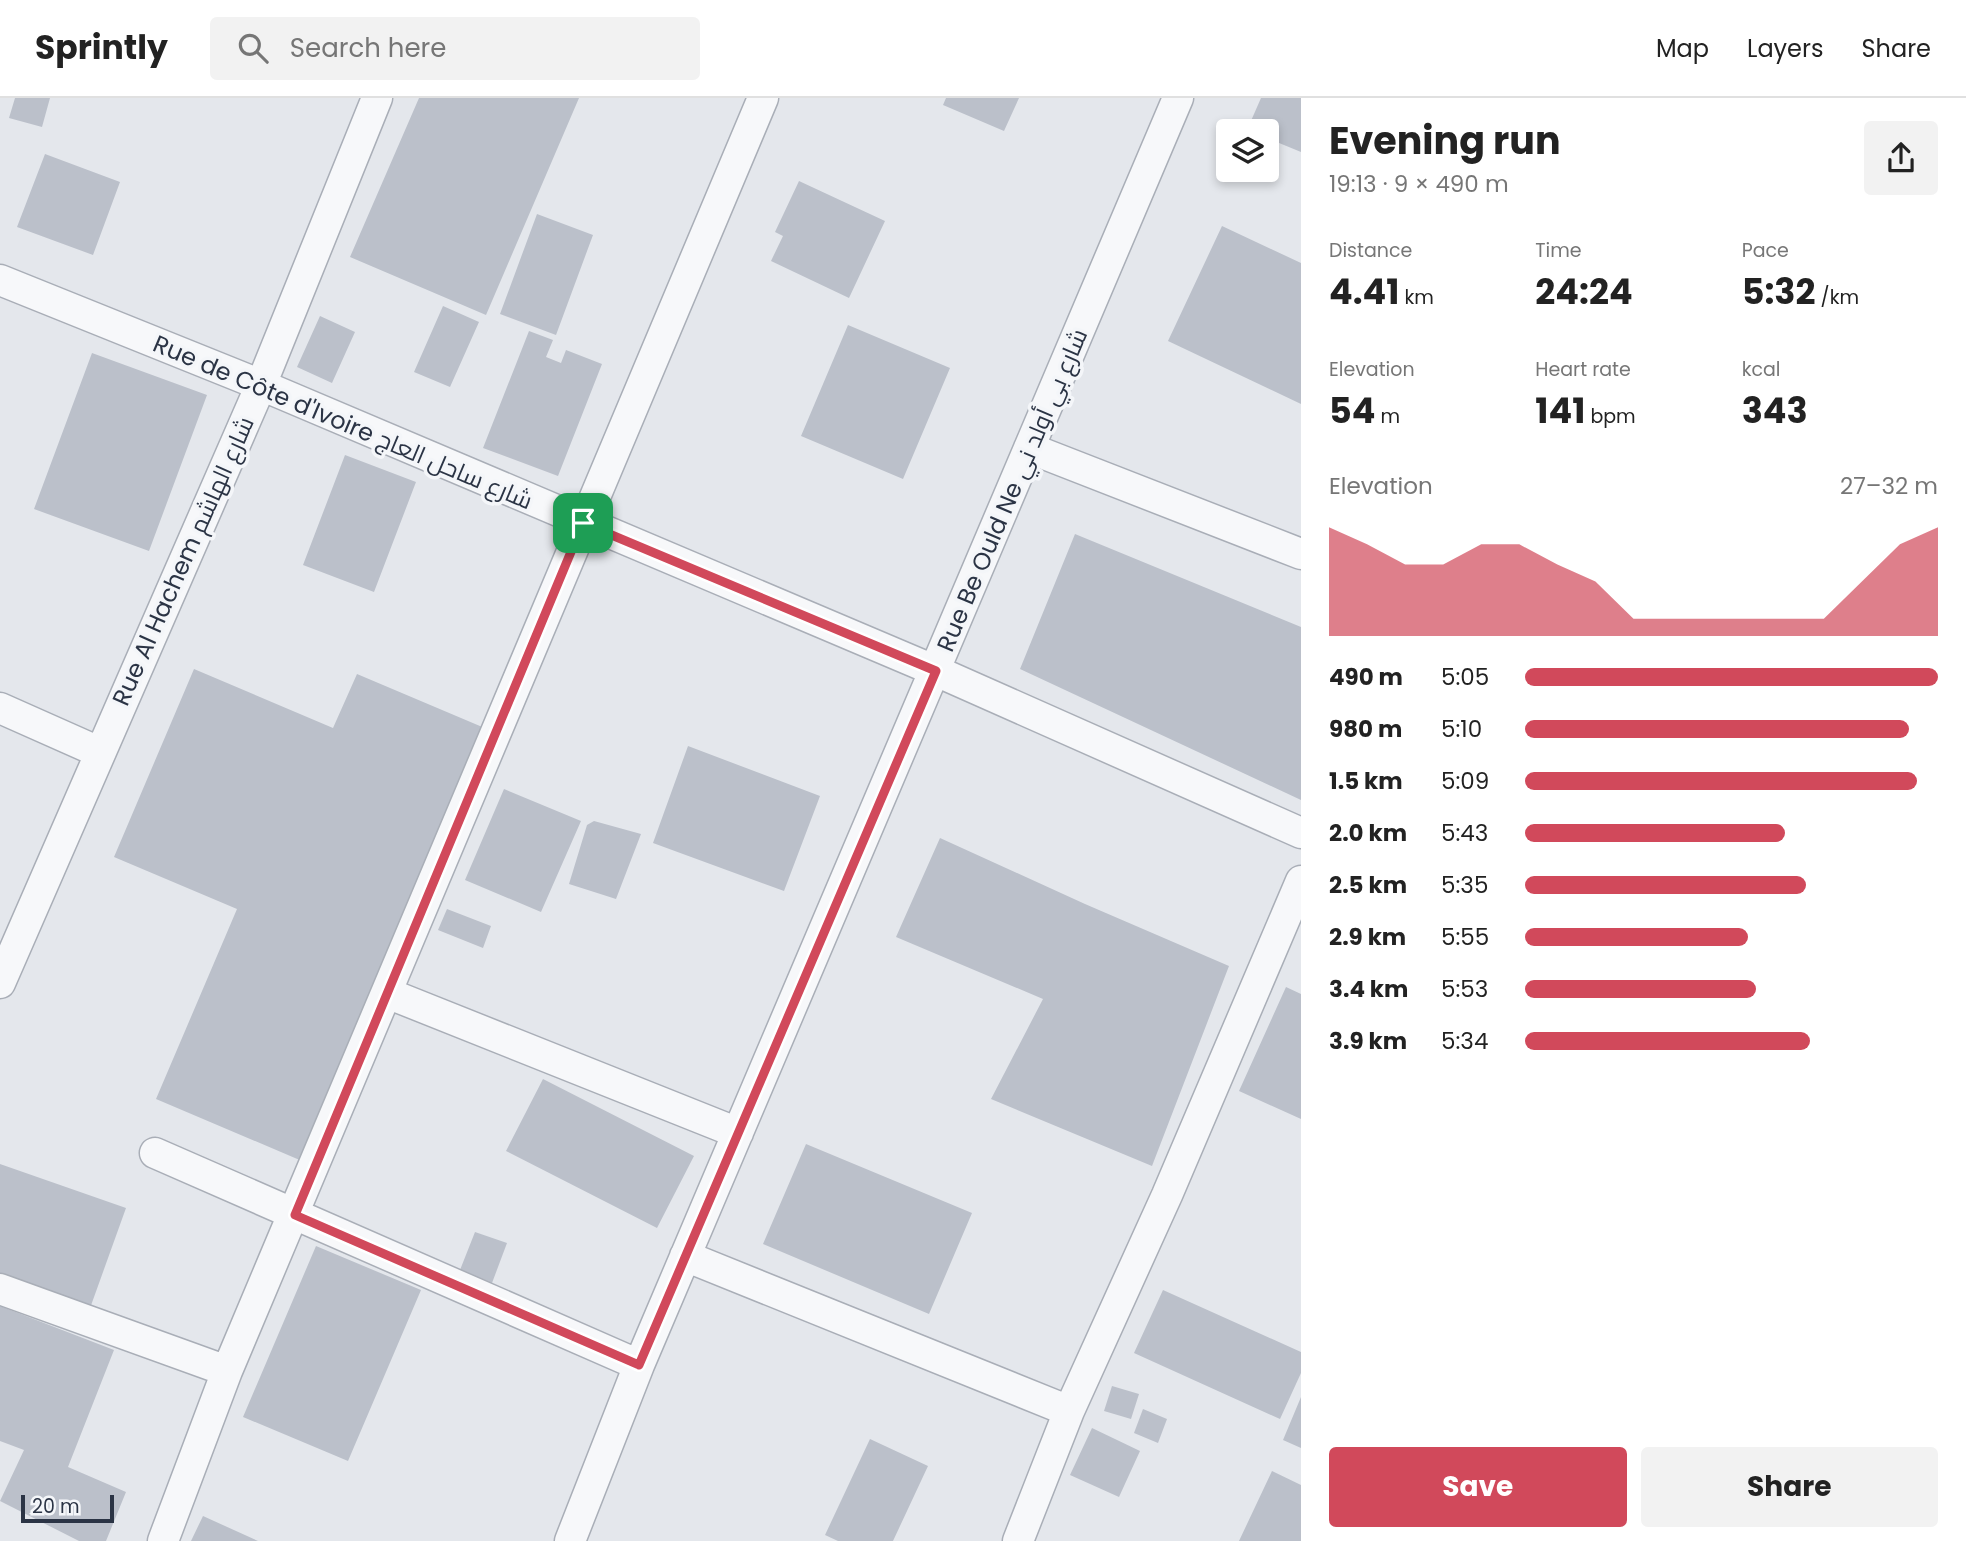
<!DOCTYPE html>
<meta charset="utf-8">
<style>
:root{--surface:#fff;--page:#f2f2f2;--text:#222;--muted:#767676;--line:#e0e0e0;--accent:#d1495b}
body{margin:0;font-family:Poppins,Cairo,sans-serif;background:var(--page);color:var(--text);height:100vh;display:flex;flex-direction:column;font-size:26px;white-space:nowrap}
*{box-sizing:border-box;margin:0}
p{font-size:23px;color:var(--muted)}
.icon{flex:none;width:38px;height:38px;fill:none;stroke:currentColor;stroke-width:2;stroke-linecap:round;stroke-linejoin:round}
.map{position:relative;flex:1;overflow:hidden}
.panel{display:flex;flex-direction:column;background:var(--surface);width:665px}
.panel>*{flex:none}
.buttons{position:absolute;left:1216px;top:21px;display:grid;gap:14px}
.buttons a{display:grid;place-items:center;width:63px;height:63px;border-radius:7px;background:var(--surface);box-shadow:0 4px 10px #0003;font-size:35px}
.scale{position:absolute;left:21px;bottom:18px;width:93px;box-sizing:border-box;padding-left:7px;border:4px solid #2b3445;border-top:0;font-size:19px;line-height:24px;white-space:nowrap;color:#2b3445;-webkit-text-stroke:5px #f4f6f9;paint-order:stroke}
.pin{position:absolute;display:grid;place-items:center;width:60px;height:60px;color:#fff;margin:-30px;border-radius:14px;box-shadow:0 4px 10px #0006}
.round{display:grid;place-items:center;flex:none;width:74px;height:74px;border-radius:7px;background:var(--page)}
.headline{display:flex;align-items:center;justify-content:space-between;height:119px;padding:0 28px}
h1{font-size:38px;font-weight:700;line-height:52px}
.metrics{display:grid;grid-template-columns:repeat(3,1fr);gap:10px;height:119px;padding:7px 28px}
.metrics div{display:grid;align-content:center}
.metrics b{font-size:35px;font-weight:700}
.metrics small{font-size:19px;font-weight:400}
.metrics p{font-size:19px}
.chart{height:196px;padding:14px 28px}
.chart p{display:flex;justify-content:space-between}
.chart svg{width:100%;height:126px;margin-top:7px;fill:var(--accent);opacity:.7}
.action{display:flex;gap:14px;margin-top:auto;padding:14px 28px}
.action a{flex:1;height:80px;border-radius:7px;background:var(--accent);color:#fff;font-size:28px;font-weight:700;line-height:80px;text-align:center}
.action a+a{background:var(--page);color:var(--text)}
ul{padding:0 28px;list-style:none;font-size:23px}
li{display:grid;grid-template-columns:112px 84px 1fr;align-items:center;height:52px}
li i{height:18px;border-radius:9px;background:var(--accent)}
header{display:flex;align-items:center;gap:42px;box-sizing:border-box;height:98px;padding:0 35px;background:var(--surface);border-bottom:2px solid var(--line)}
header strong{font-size:33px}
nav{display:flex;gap:38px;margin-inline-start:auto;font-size:24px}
.search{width:490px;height:63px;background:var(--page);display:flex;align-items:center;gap:18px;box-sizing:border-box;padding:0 24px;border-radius:7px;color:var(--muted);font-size:26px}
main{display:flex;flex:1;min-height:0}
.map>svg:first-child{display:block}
</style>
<header>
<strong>Sprintly</strong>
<div class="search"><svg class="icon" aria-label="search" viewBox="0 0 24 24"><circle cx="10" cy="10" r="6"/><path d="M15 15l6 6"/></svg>Search here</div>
<nav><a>Map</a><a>Layers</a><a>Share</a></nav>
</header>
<main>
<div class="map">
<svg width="1301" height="1443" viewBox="0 0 1301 1443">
<rect width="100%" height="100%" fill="#e4e7ec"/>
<path fill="#bbc0ca" d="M15,0h35l-8,29 -33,-9z
M419,0h160l-93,217 -136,-58z
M946,0h73l-15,33 -61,-26z
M1261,0h40v54l-34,-14v-7l-20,-1z
M45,56l75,28 -27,73 -76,-28z
M799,83l86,40 -36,77 -78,-37 12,-25 -8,-4z
M537,116l56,21 -37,100 -56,-21z
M1222,128l79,37v141l-133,-63z
M443,208l36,16 -29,65 -36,-15z
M320,218l35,16 -23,51 -35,-16z
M848,227l102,43 -47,111 -102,-43z
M529,233l24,9 -7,17 15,6 5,-13 36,14 -44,112 -75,-28z
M92,255l115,42 -58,156 -115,-42z
M345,357l71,27 -42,110 -71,-27z
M1075,436l226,93v173l-281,-131z
M194,571l139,59 24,-54 130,55 -185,432 -146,-62 81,-190 -123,-52z
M688,648l132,50 -36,95 -131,-48z
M504,691l77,32 -40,91 -76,-32z
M594,723l47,13 -25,65 -47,-15 18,-59z
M940,740l145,66 144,62 -77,200 -161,-67 52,-100 -147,-62z
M447,811l44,17 -8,22 -45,-18z
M1286,889l15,7v125l-62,-28z
M543,981l151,77 -37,72 -151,-77z
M806,1046l166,69 -43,101 -166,-70z
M0,1066l126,44 -37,103 -89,-31z
M475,1134l32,11 -15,40 -32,-13z
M316,1148l105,44 -73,171 -105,-44z
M1163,1192l138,62v21l-21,46 -146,-66z
M0,1208l114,44 -46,117 58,25 -20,49h-27l-79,-40 24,-51 -24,-9z
M1112,1288l27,8 -8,25 -27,-8z
M1301,1299v51l-18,-8z
M1143,1311l24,10 -9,24 -24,-10z
M1092,1330l48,23 -21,46 -49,-22z
M870,1341l58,27 -35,75h-55l-13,-6z
M1272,1373l29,14v56h-62z
M203,1418l55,25h-67z"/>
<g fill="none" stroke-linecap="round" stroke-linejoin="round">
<g stroke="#a9aeb7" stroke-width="33">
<path id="minor" d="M0,182l261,105 675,286 365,162
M1029,350l272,106
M0,610l99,44
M0,885l261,-598 116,-287
M387,895l351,140
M155,1055l484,212
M685,1158l384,155
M0,1191l227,82
M163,1443l64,-170 536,-1273
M570,1443l69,-176 539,-1267
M1018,1443l51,-130 98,-216 134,-314"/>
</g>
<use href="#minor" stroke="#f7f8fa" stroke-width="30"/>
</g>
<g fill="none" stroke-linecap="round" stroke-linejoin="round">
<g stroke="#fff" stroke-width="14">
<path id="route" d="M583,425l353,148 -297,694 -344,-150z"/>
</g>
<use href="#route" stroke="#d1495b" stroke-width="9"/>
</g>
<g text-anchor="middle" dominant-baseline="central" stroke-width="7" stroke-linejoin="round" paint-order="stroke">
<g font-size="24" fill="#2b3445" stroke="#f4f6f9">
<text transform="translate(343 324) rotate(23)">Rue de Côte d'Ivoire شارع ساحل العاج</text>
<text transform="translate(1012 392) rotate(-67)">Rue Be Ould Ne شارع بي أولد ني</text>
<text transform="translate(183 463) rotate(-66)">Rue Al Hachem شارع الهاشم</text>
</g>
</g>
</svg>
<div class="buttons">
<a><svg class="icon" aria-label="layers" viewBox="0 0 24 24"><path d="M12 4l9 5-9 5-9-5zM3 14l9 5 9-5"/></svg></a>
</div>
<div class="scale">20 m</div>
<div class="pin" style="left:583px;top:425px;background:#1e9e55"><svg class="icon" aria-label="arrive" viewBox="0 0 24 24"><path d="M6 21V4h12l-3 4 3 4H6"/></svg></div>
</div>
<section class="panel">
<div class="headline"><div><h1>Evening run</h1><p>19:13 · 9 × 490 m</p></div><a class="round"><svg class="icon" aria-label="share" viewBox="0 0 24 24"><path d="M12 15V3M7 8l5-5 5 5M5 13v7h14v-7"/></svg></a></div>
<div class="metrics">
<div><p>Distance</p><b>4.41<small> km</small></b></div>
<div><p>Time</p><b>24:24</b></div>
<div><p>Pace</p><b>5:32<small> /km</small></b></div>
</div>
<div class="metrics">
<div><p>Elevation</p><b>54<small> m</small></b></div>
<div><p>Heart rate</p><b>141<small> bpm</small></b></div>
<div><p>kcal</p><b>343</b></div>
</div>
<div class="chart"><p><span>Elevation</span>27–32 m</p>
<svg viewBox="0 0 160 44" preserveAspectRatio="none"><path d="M0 44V6L10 12L20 19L30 19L40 12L50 12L60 19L70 25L80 38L90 38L100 38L110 38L120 38L130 38L140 25L150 12L160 6V44z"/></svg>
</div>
<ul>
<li><b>490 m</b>5:05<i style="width:100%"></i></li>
<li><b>980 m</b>5:10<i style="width:93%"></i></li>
<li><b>1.5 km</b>5:09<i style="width:95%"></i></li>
<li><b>2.0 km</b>5:43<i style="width:63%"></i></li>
<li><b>2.5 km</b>5:35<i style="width:68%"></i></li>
<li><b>2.9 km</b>5:55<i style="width:54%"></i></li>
<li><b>3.4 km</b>5:53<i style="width:56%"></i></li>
<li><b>3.9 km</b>5:34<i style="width:69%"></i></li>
</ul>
<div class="action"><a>Save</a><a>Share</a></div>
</section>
</main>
